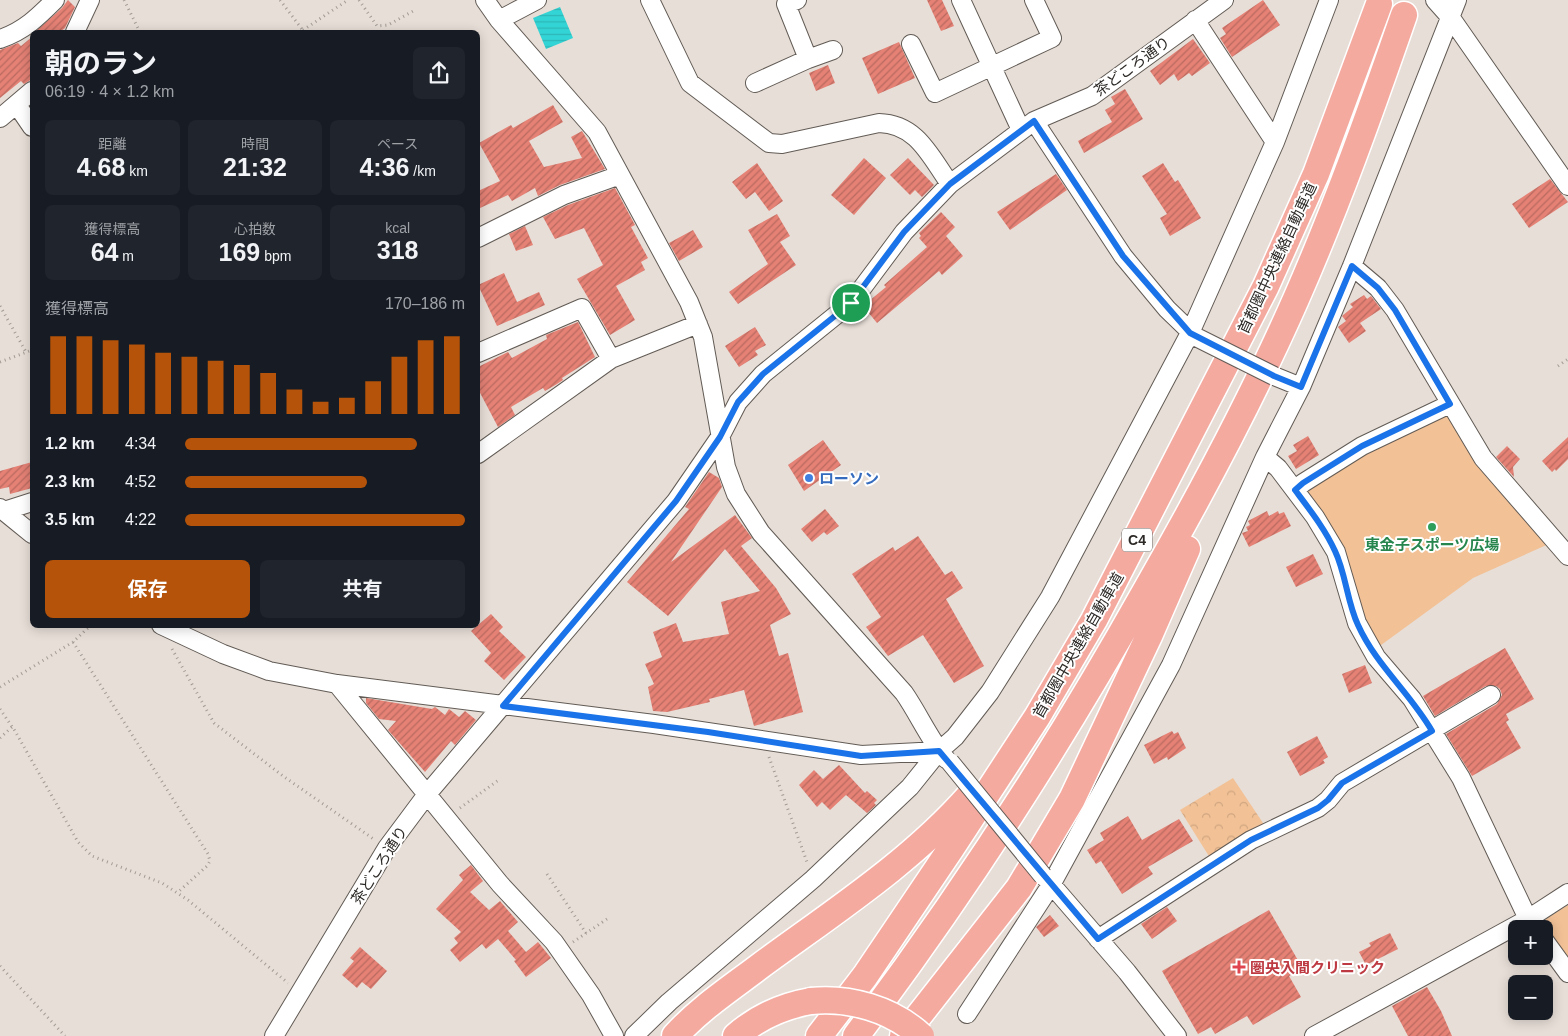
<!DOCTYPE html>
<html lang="ja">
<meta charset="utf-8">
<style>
:root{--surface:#171b24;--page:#20242c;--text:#f1f3f6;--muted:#9ea1a6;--accent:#b45309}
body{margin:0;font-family:Arial,"Noto Sans JP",sans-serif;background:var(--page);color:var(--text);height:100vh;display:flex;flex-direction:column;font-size:19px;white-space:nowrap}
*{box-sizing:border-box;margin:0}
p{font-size:16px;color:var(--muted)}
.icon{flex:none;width:28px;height:28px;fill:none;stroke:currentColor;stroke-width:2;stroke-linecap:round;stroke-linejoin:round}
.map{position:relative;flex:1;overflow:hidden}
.panel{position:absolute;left:30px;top:30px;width:450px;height:598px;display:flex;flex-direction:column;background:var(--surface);border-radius:8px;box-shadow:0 2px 12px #0003}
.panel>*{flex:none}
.controls{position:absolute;left:1508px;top:920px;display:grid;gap:10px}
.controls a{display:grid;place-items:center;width:45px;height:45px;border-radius:8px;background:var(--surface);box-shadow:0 2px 12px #0003;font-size:25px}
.pin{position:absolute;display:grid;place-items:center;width:42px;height:42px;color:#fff;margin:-21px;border:2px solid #fff;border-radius:50%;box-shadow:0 1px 5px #0007}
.round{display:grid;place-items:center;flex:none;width:52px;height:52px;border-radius:8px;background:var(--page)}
.summary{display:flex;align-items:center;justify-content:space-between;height:85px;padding:0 15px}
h1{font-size:28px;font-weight:700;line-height:38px}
.metrics{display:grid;grid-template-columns:repeat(3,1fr);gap:8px;height:85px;padding:5px 15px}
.metrics div{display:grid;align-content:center;border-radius:8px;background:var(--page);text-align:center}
.metrics b{font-size:25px;font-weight:700}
.metrics small{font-size:14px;font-weight:400}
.metrics p{font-size:14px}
.chart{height:140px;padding:10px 15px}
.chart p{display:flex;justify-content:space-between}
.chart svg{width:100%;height:90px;margin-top:5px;stroke:var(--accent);stroke-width:6}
.action{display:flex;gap:10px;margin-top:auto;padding:10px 15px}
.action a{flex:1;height:58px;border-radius:8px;background:var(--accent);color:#fff;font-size:20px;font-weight:700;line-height:58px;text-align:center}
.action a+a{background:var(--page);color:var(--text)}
ul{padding:0 15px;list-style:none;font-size:16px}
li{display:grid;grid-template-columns:80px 60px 1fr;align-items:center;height:38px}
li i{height:12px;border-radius:6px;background:var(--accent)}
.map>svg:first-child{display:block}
</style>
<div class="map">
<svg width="1568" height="1036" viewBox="0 0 1568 1036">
<defs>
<pattern id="park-crowns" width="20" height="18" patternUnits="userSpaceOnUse" patternTransform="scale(1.25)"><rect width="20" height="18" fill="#f2c196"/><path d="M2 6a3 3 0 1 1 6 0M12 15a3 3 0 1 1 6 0" fill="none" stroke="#d0a681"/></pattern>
<pattern id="water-rules" width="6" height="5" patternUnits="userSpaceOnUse" patternTransform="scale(1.25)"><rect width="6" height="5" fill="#33d4d5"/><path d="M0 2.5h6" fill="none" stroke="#2db6b7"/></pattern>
<pattern id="building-hatch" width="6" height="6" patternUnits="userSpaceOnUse" patternTransform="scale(1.25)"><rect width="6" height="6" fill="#e58175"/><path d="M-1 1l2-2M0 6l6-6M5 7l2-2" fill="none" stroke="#ba6a60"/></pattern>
</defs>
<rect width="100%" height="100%" fill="#e7ded7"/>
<path fill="url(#park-crowns)" d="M1233,778l32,48 -53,35 -32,-51z"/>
<path fill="#f2c196" d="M1443,412l10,2 98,129 -78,35 -96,70 -72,-160 56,-35z
M1568,905v55l-22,-31v-10z"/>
<path fill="url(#water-rules)" d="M560,7l13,31 -27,11 -13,-31z"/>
<path fill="url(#building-hatch)" d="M68,0l7,7 -10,21 -5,4h-25l27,-24z
M927,0h15l12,26 -13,5z
M1263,0l17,25 -48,32 -12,-19 6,-4 -4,-6z
M32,37v42l-8,5 -3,-3 -21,17v-48l18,-7 3,3z
M1193,39l17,24 -18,13 -3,-3 -11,8 -4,-7 -14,11 -10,-14z
M899,42l16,36 -37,16 -16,-36z
M828,65l7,18 -19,8 -7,-18z
M1125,89l18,30 -59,34 -6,-12 34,-19 -7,-12 10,-6 -4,-7z
M553,105l10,17 -34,19 15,26 38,-9 -11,-21 11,-6 23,38 -45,16 -22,11 -3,-8 -23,13 -4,-6 -30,14v-18l22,-10 -21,-38 32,-18 2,3z
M864,158l22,20 -32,37 -23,-20z
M908,158l26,27 -12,12 -7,-7 -5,5 -20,-20z
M757,163l26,38 -14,10 -14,-19 -9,7 -14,-17z
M1163,163l12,19 3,-2 23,38 -31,18 -10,-18 7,-4 -25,-38z
M1056,174l11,16 -57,40 -13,-18z
M1550,179l18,23 -39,26 -17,-24z
M615,188l20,37 -4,2 17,31 -7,4 4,8 -29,16 19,34 -25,15 -33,-56 26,-14 -19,-37 -29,11 -12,-22 25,-12z
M941,212l14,15 -9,9 17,20 -21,19 -3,-4 -62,52 -14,-17 23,-19 -2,-2 43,-38 -8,-9 2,-2 -2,-3z
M777,214l13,22 -10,6 16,23 -58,39 -9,-12 39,-28 -20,-34z
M525,226l8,19 -17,6 -7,-17z
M693,230l10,17 -24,14 -10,-18z
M504,273l13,29 22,-10 6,13 -48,21 -19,-41z
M1364,295l3,4 4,-3 10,13 -21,14 6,8 -17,12 -11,-16 8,-6 -4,-5 11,-9 -3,-3z
M578,322l17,35 -33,21 1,2 -6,4 -12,7 -2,-3 -32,19 4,8 -17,12 -20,-38v-22l30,-15 4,6 35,-19 -1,-4z
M755,327l11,18 -11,6 3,4 -19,12 -14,-21z
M1308,436l11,19 -23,14 -8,-13 9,-5 -4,-6z
M1568,437v22l-12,12 -1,-2 -3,3 -10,-11z
M823,440l18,25 -37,26 -16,-26z
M1507,446l13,13 -7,8 1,10 -18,-20z
M32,462v26l-22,6 -1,-7 -9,2v-18z
M709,472l10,6 3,9 -51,75 64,-47 17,23 -11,8 35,42 15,26 -21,11 9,31 9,-3 15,59 -49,14 -10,-36 -35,9 1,3 -43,10 -14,-1 -5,-24 6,-3 -9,-20 17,-7 -9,-25 23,-9 7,19 46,-8 -8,-32 39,-11 -35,-42 -57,67 -41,-34 62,-73 -4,-2z
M825,509l14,17 -12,9 -3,-3 -12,10 -11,-13z
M1267,511l2,5 9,-5 1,3 5,-2 7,14 -42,21 -7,-14 6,-2 -2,-4 4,-2 -2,-4z
M918,536l27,39 7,-4 11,17 -17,11 38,67 -30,17 -31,-48 -35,21 -22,-29 15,-10 -29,-43 41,-27 2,4z
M1313,554l10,20 -27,13 -10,-20z
M491,614l12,13 -4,4 27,26 -22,23 -20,-19 7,-8 -20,-22z
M1505,648l29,51 -28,15 3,6 -3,2 15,26 -49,28 -26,-42 51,-30 5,-9 -2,-6 -4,-3h-10l-51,30 -12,-20z
M1365,665l7,18 -23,10 -7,-19z
M366,698l66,11 3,-2 10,8 4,-6 10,8 6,-6 11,9 -21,25 -4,-4 -26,31 -37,-42 8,-9 -17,-2 -13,-16z
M1172,731l2,3 4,-2 8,16 -18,12 -1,-3 -13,7 -10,-19z
M1317,736l11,21 -5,3 2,3 -25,13 -13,-24z
M839,765l26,28 2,-2 10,9 -3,3 2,2 -9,8 -21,-18 -16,15 -8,-8 -5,5 -18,-22 15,-15 9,9z
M1128,816l14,24 37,-21 14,22 -45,26 5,7 -31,20 -21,-33 -5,3 -9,-14 17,-10 -4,-7z
M471,865l12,16 -13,11 19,18 11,-9 18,21 -10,9 18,21 12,-10 13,16 -25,19 -12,-16 2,-1 -18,-21 -12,10 -4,-5 -22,18 -10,-12 8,-7 -4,-5 7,-6 -25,-23 27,-29 -4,-5z
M1167,907l10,14 -25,18 -11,-15z
M1269,910l34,59 -14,7 12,21 -48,28 -6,-9 -32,18 -4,-7 -13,7 -36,-63z
M1050,915l9,11 -15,11 -8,-10z
M1390,933l8,16 -32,16 -7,-13 12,-6 -2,-3z
M360,947l27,24 -16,18 -9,-7 -5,6 -15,-13 12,-14 -4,-3z
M1427,987l14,24 11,25h-44l-16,-30z"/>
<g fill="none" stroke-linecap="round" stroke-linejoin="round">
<g stroke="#625b55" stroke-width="20">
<path id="minor" d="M485,0l14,20 98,112 92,170 14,35 23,130 10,27 25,39 143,160c14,20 27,49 42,66
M650,0l40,83 79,60 13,1 97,-21c38,1 51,33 71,61
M797,0l-11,4 22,55 25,-9
M961,0l60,130
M1435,0l16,18 117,168
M499,20l38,-20
M1195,20l80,122
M75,32l15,-32
M0,39c24,-8 38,-22 55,-39
M911,44l24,49 117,-55 -18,-38
M755,83l53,-24
M17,105l15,22
M0,118l32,-27
M1034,121l89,135 44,53 30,29
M478,238l86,-43 56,-20
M1352,266l26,22 17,22 88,148 85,98
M478,353l104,-45 29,51 87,-35
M1274,376l27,11
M478,454l133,-95
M1265,457l13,11 37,49 21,35 21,71 19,34 36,42 49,79 67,141 7,10
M1295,490l8,-7 59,-37 88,-42
M0,508l32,26
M4,511l28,-9
M161,625l62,29 46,17 68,13 317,40 207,31 78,-4
M337,684l163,200 54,58 37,53 23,41
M1044,876l83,96 50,64
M1098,939l153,-99 67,-32 10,-8 14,-17 149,-88
M1544,940l24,33
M967,1014l84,-129 120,-220 94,-208 36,-70 51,-121 105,-266
M274,1036l113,-188 41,-55 248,-292 44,-64 18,-35 25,-28 88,-71 53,-71 46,-48 84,-63 58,-25 132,-96
M634,1036l35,-34 144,-123 97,-92 29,-36 16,-14 35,-45 60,-95 140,-264 85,-191 54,-142
M1314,1036l214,-117 40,-26"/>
</g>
<g stroke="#fff" stroke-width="29">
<path id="highway" d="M675,1036c24,-27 56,-48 85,-70 72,-53 150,-103 210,-171
M736,1036c22,-19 46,-30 75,-35
M819,1036l46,-60 87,-129 85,-130 57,-97 172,-334 50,-112 63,-170
M856,1036c107,-142 203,-291 290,-446 54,-94 106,-191 150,-291 41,-93 75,-189 108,-284
M903,1036l116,-148 53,-89 77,-163 38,-87"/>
</g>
<path stroke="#a29b95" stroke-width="3" stroke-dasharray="1 4" stroke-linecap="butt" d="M124,0l16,32
M280,0l24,32
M359,0l18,26 11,-1 27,-15
M303,30l45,-30
M0,306l26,46
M0,362l32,-12
M1558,366l10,-7
M73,642l135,212 2,7 -3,5 -30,27
M172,649l42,74 69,53 92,64
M0,687l73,-45 18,-17
M0,709l15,22 63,111 14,14 70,27 26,17 100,83
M0,738l12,-11
M769,757l38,105
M460,808l40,-29
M547,874l39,59
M573,942l34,-23
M0,966l65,70"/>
<use href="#minor" stroke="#fff" stroke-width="18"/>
<use href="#highway" stroke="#f5aaa0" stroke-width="26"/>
<g stroke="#625b55" stroke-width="20" stroke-linecap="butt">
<path id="minor-bridge" d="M1198,338l76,38
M950,762l93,114"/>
</g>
<g stroke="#fff" stroke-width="29" stroke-linecap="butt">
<path id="highway-bridge" d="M811,1001c38,-4 81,8 110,35"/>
</g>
<use href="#minor-bridge" stroke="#fff" stroke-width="18"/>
<use href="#highway-bridge" stroke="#f5aaa0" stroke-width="26"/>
</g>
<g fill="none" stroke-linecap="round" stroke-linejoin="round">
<g stroke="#fff" stroke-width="10">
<path id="route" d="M1034,121l89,135 67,77 84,43 27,11 51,-121 26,22 17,22 55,94 -88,42 -59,37 -8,7c15,20 30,39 40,61 11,23 12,51 23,74 18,40 52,68 74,106l-90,52 -14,17 -10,8 -67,32 -153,99 -159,-188 -78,5 -153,-24 -205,-26 173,-205 44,-64 18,-35 25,-28 88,-71 53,-71 46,-48z"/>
</g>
<use href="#route" stroke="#1a73e8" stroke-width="6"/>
</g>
<circle fill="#3f7fe0" stroke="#fff" stroke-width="2" cx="809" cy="478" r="5"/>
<circle fill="#2e9e5b" stroke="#fff" stroke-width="2" cx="1432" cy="527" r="5"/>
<path fill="#e0444e" stroke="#fff" stroke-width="2" d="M1236.5 959.5h5v5h5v5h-5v5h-5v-5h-5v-5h5z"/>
<g text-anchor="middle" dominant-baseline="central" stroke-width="4" stroke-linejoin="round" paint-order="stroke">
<rect fill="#fff" stroke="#6b6967" stroke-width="1" x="1122" y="528.5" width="30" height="23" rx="4"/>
<g font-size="14" font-weight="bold" fill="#2c2926">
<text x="1137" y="540">C4</text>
</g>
<g font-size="15" fill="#2c2926" stroke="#fff">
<text transform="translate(1132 66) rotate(-36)">茶どころ通り</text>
<text transform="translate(1277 258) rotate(-65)">首都圏中央連絡自動車道</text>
<text transform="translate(1078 645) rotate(-60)">首都圏中央連絡自動車道</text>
<text transform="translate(379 865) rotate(-57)">茶どころ通り</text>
</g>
<g font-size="15" font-weight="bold" fill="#366cbe" stroke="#fff" text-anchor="start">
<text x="819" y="478">ローソン</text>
</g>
<g font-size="15" font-weight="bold" fill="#27864d" stroke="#fff">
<text x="1432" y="544">東金子スポーツ広場</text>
</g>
<g font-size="15" font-weight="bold" fill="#be3a42" stroke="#fff" text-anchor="start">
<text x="1250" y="967">圏央入間クリニック</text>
</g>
</g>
</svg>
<div class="controls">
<a>+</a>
<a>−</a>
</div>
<div class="pin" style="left:851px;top:303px;background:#1e9e55"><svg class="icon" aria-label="arrive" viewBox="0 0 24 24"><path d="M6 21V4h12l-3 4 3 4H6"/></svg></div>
<section class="panel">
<div class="summary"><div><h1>朝のラン</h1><p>06:19 · 4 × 1.2 km</p></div><a class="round"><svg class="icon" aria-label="share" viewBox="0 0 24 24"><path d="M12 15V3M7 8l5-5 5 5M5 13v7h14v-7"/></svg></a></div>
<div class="metrics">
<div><p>距離</p><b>4.68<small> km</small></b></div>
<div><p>時間</p><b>21:32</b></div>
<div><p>ペース</p><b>4:36<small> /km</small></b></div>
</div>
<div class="metrics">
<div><p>獲得標高</p><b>64<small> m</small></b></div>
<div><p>心拍数</p><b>169<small> bpm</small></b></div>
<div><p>kcal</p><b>318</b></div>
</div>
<div class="chart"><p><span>獲得標高</span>170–186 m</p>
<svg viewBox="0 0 160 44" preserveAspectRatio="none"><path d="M5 44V6M15 44V6M25 44V8M35 44V10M45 44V14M55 44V16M65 44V18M75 44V20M85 44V24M95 44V32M105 44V38M115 44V36M125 44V28M135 44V16M145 44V8M155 44V6"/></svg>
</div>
<ul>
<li><b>1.2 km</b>4:34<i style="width:83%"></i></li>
<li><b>2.3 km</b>4:52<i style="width:65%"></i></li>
<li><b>3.5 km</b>4:22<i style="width:100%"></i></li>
</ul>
<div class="action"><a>保存</a><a>共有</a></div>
</section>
</div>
